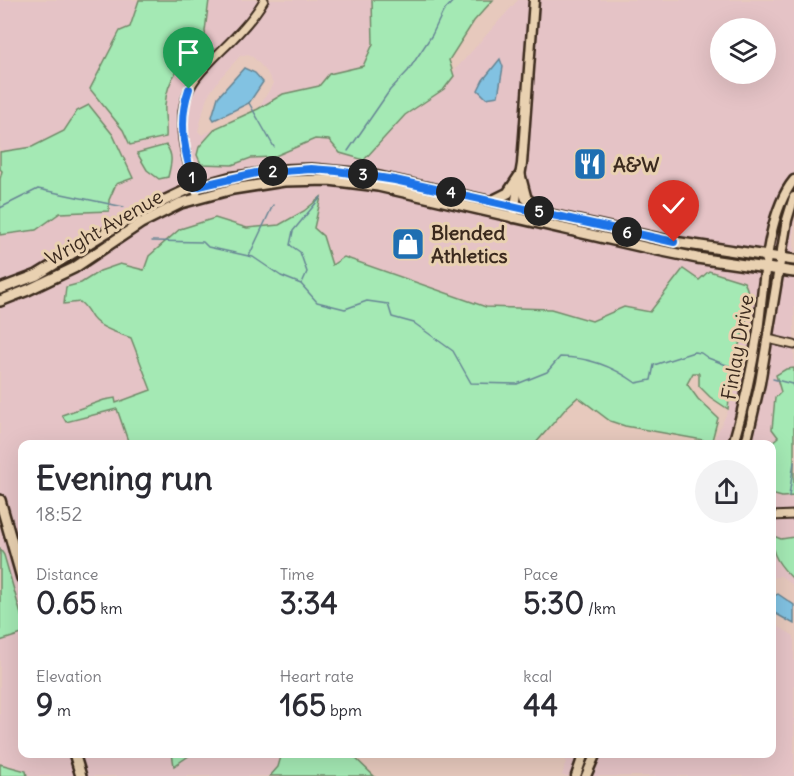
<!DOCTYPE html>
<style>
:root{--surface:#fff;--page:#f2f2f3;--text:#2b2b33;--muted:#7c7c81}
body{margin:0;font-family:Delius,sans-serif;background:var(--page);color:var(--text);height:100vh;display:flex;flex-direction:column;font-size:22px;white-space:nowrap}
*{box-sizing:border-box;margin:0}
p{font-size:20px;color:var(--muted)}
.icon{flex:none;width:33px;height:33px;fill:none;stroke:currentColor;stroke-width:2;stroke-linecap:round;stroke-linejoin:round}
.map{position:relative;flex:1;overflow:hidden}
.panel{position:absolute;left:18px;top:440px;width:758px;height:318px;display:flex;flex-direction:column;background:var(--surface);border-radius:12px;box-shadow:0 6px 24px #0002}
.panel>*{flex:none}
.tools{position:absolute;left:710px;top:18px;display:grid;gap:12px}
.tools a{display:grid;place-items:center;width:66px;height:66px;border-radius:50%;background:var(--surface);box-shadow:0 6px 24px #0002;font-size:30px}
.pin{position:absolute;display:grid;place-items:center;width:51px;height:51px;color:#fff;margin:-62px -26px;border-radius:50% 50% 50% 0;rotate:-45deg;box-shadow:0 0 6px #0007}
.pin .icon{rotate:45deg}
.km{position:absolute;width:30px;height:30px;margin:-15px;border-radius:50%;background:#222;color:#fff;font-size:16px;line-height:30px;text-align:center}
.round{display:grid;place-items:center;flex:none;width:63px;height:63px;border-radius:32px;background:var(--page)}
.overview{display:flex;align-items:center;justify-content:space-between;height:102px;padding:0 18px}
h1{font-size:33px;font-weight:800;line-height:45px}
.figures{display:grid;grid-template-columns:repeat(3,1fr);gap:9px;height:102px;padding:6px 18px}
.figures div{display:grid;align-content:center}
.figures b{font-size:30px;font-weight:800}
.figures small{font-size:16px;font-weight:400}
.figures p{font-size:16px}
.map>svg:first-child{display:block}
</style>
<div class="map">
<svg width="794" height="776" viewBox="0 0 794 776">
<rect width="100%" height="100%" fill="#e7c9bd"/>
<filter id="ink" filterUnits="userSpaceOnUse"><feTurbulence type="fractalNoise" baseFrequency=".0167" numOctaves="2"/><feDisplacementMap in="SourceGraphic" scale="12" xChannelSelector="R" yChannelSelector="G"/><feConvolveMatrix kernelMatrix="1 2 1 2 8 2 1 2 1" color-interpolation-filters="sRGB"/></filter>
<g filter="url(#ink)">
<path fill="#e5c3c6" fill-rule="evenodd" d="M0,0h139l-9,27 -16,93 9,10 45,-4 -3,-20 4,-20 8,-17 11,-13 15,-7 3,-9 -1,-9 4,-31h163l1,44 -10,22 -34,8 -10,12 -36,8 -25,15 15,-25 -6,-12 -13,-14 -6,-4 -8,2 -19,21 -14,20 -9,34 4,4 13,-6 -16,17 3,18 29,1 19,-7 23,-1 42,-18 14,1 12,13 23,7 41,-45 20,-12 28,-27v-4l65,-72h276v368l-8,1 -4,23 -4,45 -8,7h-58l16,-33 7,-53 8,-20 -44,-58 -49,32 -26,-5 -32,14 -41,-12 -65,-2 -142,-50 -12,8 -9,-29 -9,-7 7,-32 -17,14 -25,14 -32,3 -32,-10 -71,52 -44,1 -35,23 -1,10 16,-3 26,28 25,9 20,52 -35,13 -12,-3 -37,22 50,-13 12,35h-107v174l-18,-63 -4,-6v-314l36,-5 24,-17 49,-2v-11l7,-16 16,-6 -55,-67 -12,20 -33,16 -32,5zM720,28h45v46h-45zM166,146l2,31 -9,2 -12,-9 -10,-16z
M771,494l11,3 12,-1v41l-13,2 -10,-4z
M771,549l12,20 11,11v6l-13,-10 -10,2z
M771,622l23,14v140h-232l6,-23h203z
M22,634v119h150l2,13 19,-13h89l-4,14 -8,9h-243l-16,-10 -11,-2v-123z"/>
<path fill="#a4e9b4" stroke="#708a69" stroke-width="1.5" d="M139,0h70l-4,31 1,9 -3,9c-22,10 -36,31 -38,56 -1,11 2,21 1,32l-36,8 -7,-15 -33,-41 30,-58 10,-4z
M372,0h121l-19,21 -25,39 5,16 -10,13 -39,26 -41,45 -24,-7 -11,-13 -14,-1 -42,18 -22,1 -19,7 -31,-1 -4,-9 2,-8 17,-19 42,-19 25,-15 36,-8 10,-12 34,-8 10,-22z
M89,105l24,30 20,43 -17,6 -7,16v11l-49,2 -24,17 -36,5v-56l2,-8 -2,-2v-17l32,-5 32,-16 13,-20z
M166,145c8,11 5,19 2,32l-9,2 -12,-9 -10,-17z
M321,197l-7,31 9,8 9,29 12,-8 142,50 65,2 41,12 32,-14 26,5 33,-43 16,11 10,-9 35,11c13,22 -3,53 -9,76 -4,16 -5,34 -7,51l-18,-12 -11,-11v-13h-6l-6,11 11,15 20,19 -7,26h-10l2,-4 -78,-14 -15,-5 -32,-24 -10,9 -33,38h-406l-12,-35 -51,13 -4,-7 42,-15 11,-2 1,5 35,-13 -20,-52c-12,-5 -27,-8 -36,-17 -6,-5 -6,-12 -15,-19l-16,2 2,-17 15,-4 19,-12 20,-7 24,6 5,-14 31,-27 35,-11 32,10 32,-3 25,-14z
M794,368v128l-12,1 -11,-3 -1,-50 8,-7 -6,-8 3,-31 6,-6 -5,-17 10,-6z
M771,535l10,4 13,-2v43c-14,-14 -23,-25 -23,-45z
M0,549l4,6 18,63v16l-22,7z
M172,753h21l-19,13z
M282,753h68l24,23h-104l8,-9z
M0,764l26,7 1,5h-27z"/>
<path fill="#82c2e2" stroke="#668594" stroke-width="1.5" d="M500,59l3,8 -5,29 -12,2 -8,-8 5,-10z
M244,68l11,5 8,9 -14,21 -35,17 -2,-3 6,-20z
M778,594l16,11v19l-23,-13v-14z"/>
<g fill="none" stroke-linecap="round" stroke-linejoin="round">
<path stroke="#668594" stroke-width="1.5" d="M249,103l25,44
M348,151l42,-61 18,-19 24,-36 11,-23 11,-12
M0,208l38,-19 86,18
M152,241l51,1 5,5 45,10 28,19 20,8 16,18 28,7 22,-8 21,3 4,13 22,6 39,28 18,32 46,1 30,-12 13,-15c28,0 54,10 76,26l15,-3 3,-15 40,-13 7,1 7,5 29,11
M249,256l24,-51
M302,283l5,-11 -7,-20 -10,-7 3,-14 28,-34
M773,379l19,5 2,4
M789,496l5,-34"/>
<g stroke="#3b2a1e" stroke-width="11">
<path id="minor" d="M198,197c-12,-39 -29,-83 -1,-120 9,-12 21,-23 32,-34 13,-13 26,-27 35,-43
M768,339l26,6
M771,516l23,-1"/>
</g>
<g stroke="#3b2a1e" stroke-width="13">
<path id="tertiary" d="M513,218l9,-54 12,-164
M733,444c11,-37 19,-75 25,-113 6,-43 8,-117 36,-151
M746,444l14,-61 27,-163 7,-23
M576,776l8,-23
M586,776l10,-23"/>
</g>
<g stroke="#3b2a1e" stroke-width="14">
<path id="secondary" d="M520,175l6,23 13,12
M492,201l16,-8 12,-18
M0,289l37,-14 101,-62 51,-24 40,-11 56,-8 26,-1 55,5 308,68 120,18
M0,301l28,-11 46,-22 67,-45 40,-20 52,-14 51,-8 45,-1 49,6 270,62 49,10 97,14
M0,500l22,78
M74,753l7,23"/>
</g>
<use href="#minor" stroke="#e9d1b1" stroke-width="7"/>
<use href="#tertiary" stroke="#e9d1b1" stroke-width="8"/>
<use href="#secondary" stroke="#e9d1b1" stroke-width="9"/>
</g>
</g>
<g fill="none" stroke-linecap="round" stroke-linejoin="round" filter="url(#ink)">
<g stroke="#fff" stroke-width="12">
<path id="route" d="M189,89c-12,34 -4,64 6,98l61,-14 55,-4 26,2 58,9 279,62"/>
</g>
<use href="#route" stroke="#1a73e8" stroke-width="8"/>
</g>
<defs>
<g id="restaurant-square" transform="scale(1.725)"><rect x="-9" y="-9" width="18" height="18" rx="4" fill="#1f6fb2" stroke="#e9d1b1"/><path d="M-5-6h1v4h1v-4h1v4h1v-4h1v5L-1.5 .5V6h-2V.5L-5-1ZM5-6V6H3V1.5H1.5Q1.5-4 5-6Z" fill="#fff"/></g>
<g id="shop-square" transform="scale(1.725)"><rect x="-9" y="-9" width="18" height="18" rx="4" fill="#1f6fb2" stroke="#e9d1b1"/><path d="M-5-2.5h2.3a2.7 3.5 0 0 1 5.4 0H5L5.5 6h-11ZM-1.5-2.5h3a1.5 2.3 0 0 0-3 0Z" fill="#fff"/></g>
</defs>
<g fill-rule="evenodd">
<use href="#restaurant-square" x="590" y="164"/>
<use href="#shop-square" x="408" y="244"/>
</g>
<g text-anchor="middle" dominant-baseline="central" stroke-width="6" stroke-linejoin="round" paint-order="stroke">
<g font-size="20" font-weight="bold" fill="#3b2a1e" stroke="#e9d1b1" text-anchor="start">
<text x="613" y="164">A&amp;W</text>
<text x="431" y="232">Blended<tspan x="431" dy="23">Athletics</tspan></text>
</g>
<g font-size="20" fill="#3b2a1e" stroke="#e9d1b1">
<text transform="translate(104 227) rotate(-30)">Wright Avenue</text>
<text transform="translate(737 347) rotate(-80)">Finlay Drive</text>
</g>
</g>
</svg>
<div class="tools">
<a><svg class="icon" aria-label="layers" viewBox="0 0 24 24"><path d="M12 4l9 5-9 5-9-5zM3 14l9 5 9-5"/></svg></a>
</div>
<div class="pin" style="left:189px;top:89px;background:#1e9e55"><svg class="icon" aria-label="arrive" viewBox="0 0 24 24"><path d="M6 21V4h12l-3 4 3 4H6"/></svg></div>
<div class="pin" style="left:674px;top:242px;background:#d93025"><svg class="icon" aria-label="check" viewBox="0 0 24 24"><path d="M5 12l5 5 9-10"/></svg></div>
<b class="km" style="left:192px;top:177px">1</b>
<b class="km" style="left:273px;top:171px">2</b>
<b class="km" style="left:363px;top:174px">3</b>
<b class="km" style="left:451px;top:192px">4</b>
<b class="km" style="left:539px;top:211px">5</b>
<b class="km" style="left:627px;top:232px">6</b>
<section class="panel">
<div class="overview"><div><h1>Evening run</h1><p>18:52</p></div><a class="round"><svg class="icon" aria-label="share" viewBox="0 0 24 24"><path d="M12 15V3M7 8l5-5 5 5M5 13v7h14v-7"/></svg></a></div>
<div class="figures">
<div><p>Distance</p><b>0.65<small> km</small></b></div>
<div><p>Time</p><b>3:34</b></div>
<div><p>Pace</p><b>5:30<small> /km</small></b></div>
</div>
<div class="figures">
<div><p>Elevation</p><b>9<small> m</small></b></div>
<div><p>Heart rate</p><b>165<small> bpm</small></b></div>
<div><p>kcal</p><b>44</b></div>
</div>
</section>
</div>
